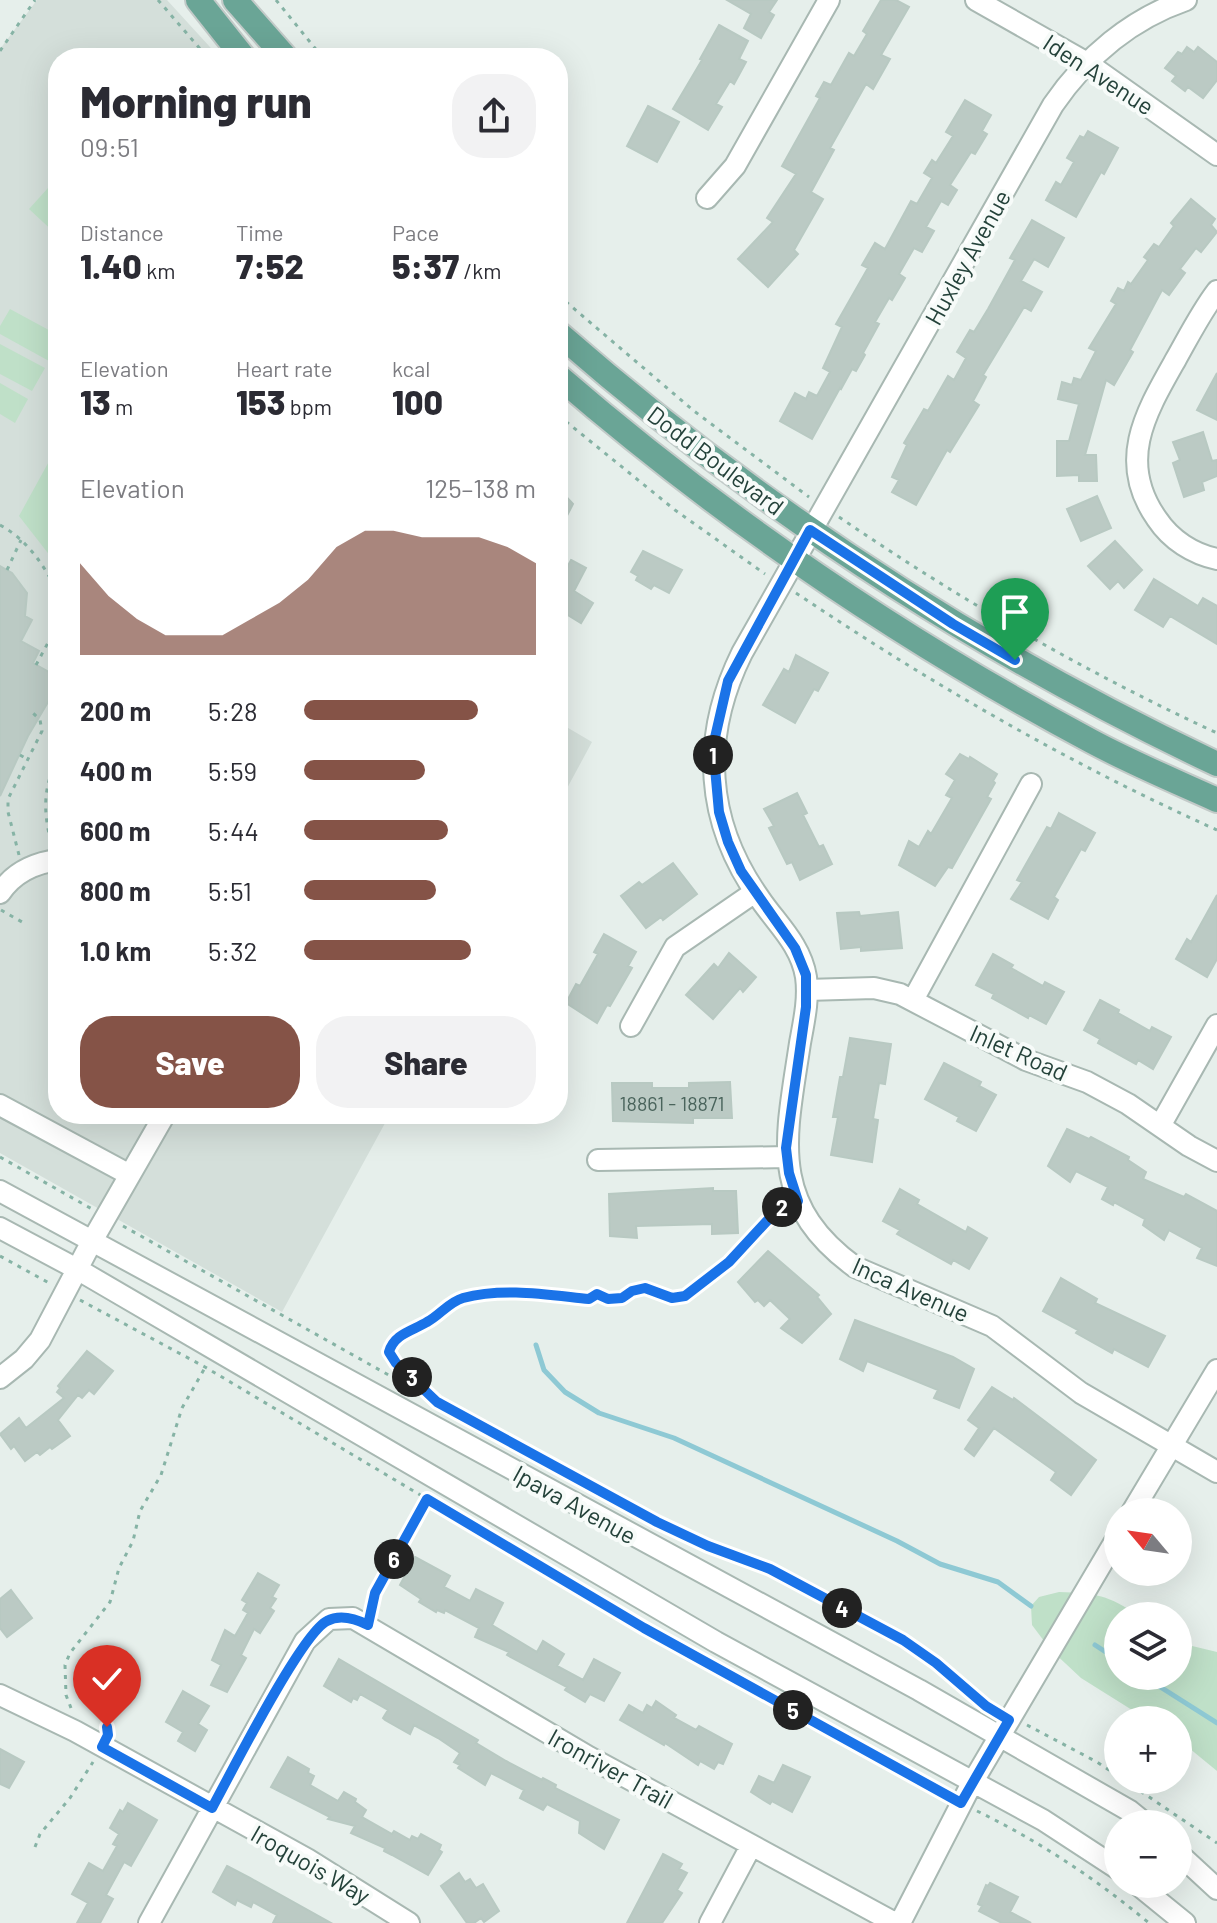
<!DOCTYPE html>
<meta charset="utf-8">
<style>
:root{--surface:#fff;--page:#f2f2f3;--text:#2b2b33;--muted:#7c7c81;--accent:#855347}
body{margin:0;font-family:Barlow,sans-serif;background:var(--page);color:var(--text);height:100vh;display:flex;flex-direction:column;font-size:30px;white-space:nowrap}
*{box-sizing:border-box;margin:0}
p{font-size:26px;color:var(--muted)}
.icon{flex:none;width:44px;height:44px;fill:none;stroke:currentColor;stroke-width:2;stroke-linecap:round;stroke-linejoin:round}
.map{position:relative;flex:1;overflow:hidden}
.details{position:absolute;left:48px;top:48px;width:520px;height:1076px;display:flex;flex-direction:column;background:var(--surface);border-radius:32px;box-shadow:0 8px 32px #0002}
.details>*{flex:none}
.needle{width:52px;rotate:299deg}
.fabs{position:absolute;left:1104px;top:1498px;display:grid;gap:16px}
.fabs a{display:grid;place-items:center;width:88px;height:88px;border-radius:50%;background:var(--surface);box-shadow:0 8px 32px #0002;font-size:40px}
.pin{position:absolute;display:grid;place-items:center;width:68px;height:68px;color:#fff;margin:-82px -34px;border-radius:50% 50% 50% 0;rotate:-45deg;box-shadow:0 0 8px #0007}
.pin .icon{rotate:45deg}
.km{position:absolute;width:40px;height:40px;margin:-20px;border-radius:50%;background:#222;color:#fff;font-size:22px;line-height:40px;text-align:center}
.round{display:grid;place-items:center;flex:none;width:84px;height:84px;border-radius:32px;background:var(--page)}
.head{display:flex;align-items:center;justify-content:space-between;height:136px;padding:0 32px}
h1{font-size:44px;font-weight:800;line-height:60px}
.stats{display:grid;grid-template-columns:repeat(3,1fr);gap:12px;height:136px;padding:8px 32px}
.stats div{display:grid;align-content:center}
.stats b{font-size:34px;font-weight:800}
.stats small{font-size:22px;font-weight:400}
.stats p{font-size:22px}
.chart{height:224px;padding:16px 32px}
.chart p{display:flex;justify-content:space-between}
.chart svg{width:100%;height:144px;margin-top:8px;fill:var(--accent);opacity:.7}
.button{display:flex;gap:16px;margin-top:auto;padding:16px 32px}
.button a{flex:1;height:92px;border-radius:32px;background:var(--accent);color:#fff;font-size:32px;font-weight:800;line-height:92px;text-align:center}
.button a+a{background:var(--page);color:var(--text)}
ul{padding:0 32px;list-style:none;font-size:26px}
li{display:grid;grid-template-columns:128px 96px 1fr;align-items:center;height:60px}
li i{height:20px;border-radius:10px;background:var(--accent)}
.map>svg:first-child{display:block}
</style>
<div class="map">
<svg width="1217" height="1923" viewBox="0 0 1217 1923">
<rect width="100%" height="100%" fill="#e6efeb"/>
<path fill="#d4dfda" d="M37,0h130l53,58h-162v1056h332l-108,198 -282,-159v-1104z
M558,722l34,20 -34,63z"/>
<path fill="#bfe0c8" d="M58,177v59l-29,-27z
M10,309l48,26v10l-9,16 -49,-27v-8z
M0,344l45,24 -13,23 -32,-17z
M0,383l28,16 -13,24 -15,-9z
M58,445v121l-39,-50z
M1059,1592c37,1 49,3 80,24h-21v60h60v-36l10,5 29,7v119l-39,-32v-19h-30l-67,-42 -31,-29 -18,-24 -1,-19 8,-9z"/>
<g fill="none" stroke-linecap="round" stroke-linejoin="round">
<path stroke="#8ec9d4" stroke-width="5" d="M536,1345l8,25 21,22 34,21 75,25 223,103 43,23 58,18 33,24
M1095,1645l23,15
M1143,1676l74,47"/>
</g>
<path fill="#bbcac4" stroke="#b8c9c2" stroke-width="2" d="M727,0h50l-8,12 5,3 -13,23 -17,-10 7,-14z
M881,0h15l13,7 -28,48 9,4 -17,30 -7,-5 -36,64 4,2 -23,42 12,7 -29,51 4,4 -30,33 -30,-28 35,-37 -6,-4 29,-44 -14,-8 38,-68 -4,-2 8,-14 7,3 18,-32 5,3 13,-22 -4,-3z
M719,25l29,16 -9,18 7,3 -12,22 -4,-3 -14,23 6,3 -14,23 -35,-21 29,-49 -2,-1z
M1187,47l7,5 4,-5 19,15v18l-14,18 -15,-11 -3,4 -13,-10 4,-5 -11,-8 13,-16 4,2z
M965,100l26,15 -9,16 5,3 -12,20 -4,-2 -21,33 7,5 -9,15 -7,-4 -15,26 8,4 -12,21 -8,-4 -15,26 6,4 -13,22 -3,-2 -14,24 4,2 -16,29 2,2 -9,16 -4,-2 -11,20 -1,-1 -28,51 -32,-18 15,-28 11,6 3,-7 8,4 13,-24 -7,-4 19,-41 -6,-3 32,-56 -6,-3 13,-22 10,6 26,-48 6,3 15,-26 -8,-5 8,-13 4,3 17,-27 -7,-4z
M648,106l31,16 -22,40 -30,-16z
M1088,131l30,17 -14,26 -3,-2 -25,45 -30,-17 10,-18 5,3 13,-23 -7,-4 13,-22 4,2z
M1191,199l24,20 -4,6 6,7 -16,20 -5,-4 -16,21 5,4 -16,22 -7,-5 -32,60 3,2 -19,33 -8,-5 -21,75h11l1,26h-18v-6l-22,1v-35h12l10,-37 -21,-5 4,-17 10,3 2,-7 7,2 15,-29 -7,-3 27,-44 -5,-3 7,-13 6,3 4,-9 3,2 17,-24 -4,-3 10,-13 5,3 15,-21 -3,-3z
M1032,220l32,18 -16,29 -14,-8 -13,22 21,11 -11,19 -7,-4 -41,68 3,2 -13,24 6,4 -29,47 -3,-2 -31,55 -24,-13 7,-12 -7,-3 15,-32 -3,-2 20,-34 4,2 20,-35 6,4 12,-22 -9,-6 13,-22 4,2 14,-23 27,-49 -5,-2z
M1217,373v47l-20,-10z
M1203,432l9,29 5,-1v16l-15,6 2,8 -20,7 -11,-34 7,-3 -7,-18z
M558,488l15,16 -15,29z
M1097,496l14,32 -30,13 -14,-32z
M1115,541l27,29 -18,18 -6,-7 -8,8 -22,-23z
M643,551l39,19 -13,23 -15,-8 -3,4 -15,-9 2,-4 -7,-4z
M571,560l15,8 -12,23 19,12 -12,20 -23,-14v-25z
M0,566l12,7 15,20 -2,23 7,4 -11,21 18,10 -6,12 25,14v8l-30,51 -28,60z
M1154,579l44,27 5,-8 14,8v38l-47,-28 -7,11 -28,-17z
M796,655l32,18 -10,18 -4,-2 -19,34 -32,-18 21,-36 5,3z
M960,754l9,5 1,-2 27,17 -4,7 2,2 -8,14 4,2 -39,69 -4,-1 -13,19 -36,-21 10,-24 10,6 9,-16 3,3 21,-36 -6,-3 9,-15 -9,-6z
M797,793l10,20 -4,2 16,32 4,-2 9,19 -32,16 -8,-18 -5,2 -18,-36 5,-2 -10,-17z
M1059,813l36,20 -10,18 -4,-2 -27,48 4,3 -10,19 -37,-20 11,-17 -5,-2 30,-53 4,2z
M673,863l24,31 -34,26 -2,-3 -15,11 -25,-32 18,-14 3,3z
M1217,895v64l-10,18 -31,-18 11,-20 4,3z
M859,912l1,4 38,-4 4,36 -41,3v-4l-20,2 -4,-36z
M604,934l32,18 -8,14 4,2 -22,38 -3,-1 -10,18 -31,-20 10,-19 4,2 18,-32 -4,-2z
M729,953l27,24 -13,15 -3,-4 -27,31 -27,-24 28,-31 4,4z
M993,954l20,11 -2,3 32,18 2,-4 19,10 -18,32 -17,-9 -1,3 -36,-20 2,-4 -18,-9z
M1100,1000l19,10 -1,3 32,18 2,-4 19,10 -18,32 -15,-9 -2,4 -38,-21 2,-4 -16,-9z
M850,1038l41,6 -6,40 -6,-1 -6,36 5,1 -6,42 -41,-7 7,-38h-5l7,-40h3z
M944,1063l37,19 -2,4 17,9 -20,36 -19,-10 2,-4 -34,-18z
M730,1082l2,36h-39v5l-80,-2 -1,-38h40v5h37v-5z
M1067,1129l22,10 2,-2 38,20 -1,3 18,12 -3,7 41,18 2,-3 31,17v55l-20,-8 5,-10 -33,-18 -5,10 -21,-15 2,-6 -31,-17 -1,3 -11,-6 6,-12 -32,-16 -6,11 -22,-16z
M713,1188v3h23l2,42 -26,1v-10l-76,2 1,12 -27,-2 -1,-42z
M900,1189l19,11 -2,4 49,28 2,-5 19,11 -18,31 -16,-9 -2,4 -54,-30 3,-4 -17,-9z
M768,1251l51,44 -2,2 14,17 -29,29 -21,-15 9,-9 -20,-19 -6,6 -6,-6 -3,2 -17,-20z
M1061,1278l36,21 -2,4 70,33 -17,31 -34,-18 -2,4 -36,-20 2,-3 -35,-19z
M855,1320l98,37 21,12 -15,39 -25,-10 4,-8 -71,-29 -4,10 -23,-12z
M87,1351l26,20 -19,23 -5,-4 -7,8 -4,-3 -20,25 12,16 -18,13 -2,-2 -10,8 -3,-3 -12,9 -11,-15 -3,3 -11,-15 19,-16 7,10 38,-30 -7,-6 3,-4 -2,-2z
M992,1387l21,13 1,-2 82,62 -25,35 -20,-15 5,-8 -62,-44 -20,28 -9,-7 14,-21 -11,-8z
M415,1557l35,19 -6,11 26,14 6,-12 27,14 -11,22 45,27 6,-11 21,13 -7,12 26,14 11,-21 26,14 -16,28 -14,-7 -5,8 -20,-12 2,-3 -60,-32 2,-3 -34,-15 4,-9 -34,-18 -1,3 -7,-3 -1,2 -17,-10 2,-3 -21,-14z
M258,1573l21,12 -7,12 4,2 -6,9 4,3 -14,22 -6,-4 -13,26 5,3 -19,34 -16,-7 10,-20 -9,-5 13,-30 10,6 13,-23 -5,-3 4,-7 -5,-3z
M11,1590l21,28 -25,19 -7,-9v-29z
M339,1659l139,81 -2,3 30,18 36,19 1,-2 13,7 -1,3 64,32 -15,29 -25,-16 1,-12 -33,-17 -4,6 -23,-12 4,-8 -33,-17 -6,12 -27,-17 2,-3 -6,-3 6,-9 -22,-15 -24,-13 -4,9 -25,-14 -2,-2 5,-8 -28,-16 -3,6 -4,-2 -2,4 -27,-16z
M183,1691l26,15 -11,18 9,6 -12,21 -17,-10 5,-9 -17,-10z
M656,1701l20,14 -2,3 22,12 3,-4 33,18 -9,20 -5,-2 -4,7 -14,-8 -2,4 -33,-22 -1,2 -44,-25 9,-15 14,8 4,-8 5,3z
M0,1749l24,13 -15,26 -9,-4z
M288,1757l21,12 -1,4 6,3 -4,9 28,16 6,-9 12,7 -1,3 11,8 -4,7 30,17 2,-3 16,9 2,-4 6,3 3,-5 20,11 -2,5 3,2 -14,23 -36,-20 -8,-4 1,-3 -34,-15 4,-7 -27,-7 2,-2 -59,-30z
M783,1765l27,12 -18,35 -20,-11 -2,3 -19,-12 8,-16 15,7z
M128,1803l29,17 -26,46 -7,-4 -18,33 7,4 -13,24h-23l11,-20 -16,-9 17,-31 14,8 14,-25 -4,-2 6,-10 -9,-6 10,-18 3,2z
M663,1854l19,10 -3,5 8,4 -10,17 5,3 -20,30h-35z
M227,1866l23,12 81,45h-58l4,-8 -24,-13 -2,5 -14,-7 -2,5 -22,-13z
M459,1873l6,9 5,-3 6,9 7,-4 16,27 -15,11 -3,-4 -7,5h-7l-26,-37z
M990,1883l28,14 -8,15 21,11h-29l-23,-12 3,-5 -4,-2 8,-19 2,1z"/>
<g fill="none" stroke-linecap="round" stroke-linejoin="round">
<g stroke="#a8b8b2" stroke-width="24">
<path id="minor" d="M976,0l111,63 130,92
M1186,0c-55,19 -100,57 -133,105l-311,548c-42,85 -37,169 18,246 17,25 41,46 46,78 3,22 -2,44 -6,66 -14,94 -33,160 55,224l137,59 89,67 136,79
M707,198l28,-32 94,-166
M1217,291c-16,21 -28,45 -41,68 -30,53 -60,102 -19,160 14,21 36,35 60,40
M0,893c14,-21 34,-30 58,-33
M807,990l67,-2 26,6 126,66 61,22 41,22 61,42 28,15
M913,1000l118,-216
M631,1026l44,-79 80,-55
M0,1105l130,70
M1160,1126l57,-101
M598,1160l189,-3
M0,1191l919,499 211,121 16,13
M0,1228l77,41 639,373 327,178 75,49
M0,1378l24,-19 16,-19 52,-99 73,-127
M1132,1512l85,-142
M0,1695l75,36 232,128 102,64
M1178,1853l39,36
M1137,1884l48,39
M149,1923l156,-282 24,-22 24,-1 236,139 306,166
M710,1923l41,-77
M900,1923l72,-140 146,-247"/>
</g>
<g stroke="#c2cac8" stroke-width="28">
<path id="major" d="M198,0l46,58
M235,0l51,58
M558,333c199,174 420,318 659,431
M558,376c162,140 344,264 533,365 41,22 84,40 126,59"/>
</g>
<path stroke="#86b3a5" stroke-width="3" stroke-dasharray="4 6" stroke-linecap="butt" d="M158,0l50,58
M276,0l47,58
M0,51l35,-51
M558,295l136,116 115,86
M558,415l117,95 90,64
M839,517c120,82 246,155 378,216
M0,525c28,15 44,41 58,67
M7,570l14,-30
M796,593c134,90 274,171 421,237
M36,665l22,-41
M20,755l7,4
M51,842c-8,-31 -8,-55 7,-84
M19,855l-11,-43v-13l34,-68 -2,-11 -10,-10
M1,910l21,12
M0,1157l92,52
M123,1226l328,184 206,112 51,24 62,23 133,71 33,23 52,44
M0,1256l49,27
M80,1300l125,67 439,261 302,166
M434,1399l-38,-36 -7,-11c5,-18 23,-21 38,-30 13,-7 21,-20 36,-24 40,-11 86,-3 126,1l8,-5c28,13 25,-6 46,-5 10,0 20,9 30,9 33,2 83,-71 108,-90
M372,1610l3,-17 52,-94
M71,1708l-5,-13 -1,-30 5,-12 40,-51 9,-34 14,-27 7,-30 21,-36 21,-67 24,-42
M1027,1725l70,37 21,14
M1124,1780l93,63
M977,1811c62,30 119,68 172,112
M35,1847l5,-13 30,-36 23,-36"/>
<use href="#minor" stroke="#fff" stroke-width="20"/>
<use href="#major" stroke="#6aa596" stroke-width="24"/>
</g>
<g fill="none" stroke-linecap="round" stroke-linejoin="round">
<g stroke="#fff" stroke-width="16">
<path id="route" d="M107,1727l1,8 -6,12 110,61c18,-33 89,-174 115,-187 13,-7 29,-2 41,4l7,-32 52,-94 217,129 317,175 48,-83 -23,-14 -50,-43 -33,-23 -133,-71 -62,-23 -51,-24 -220,-120 -41,-39 -7,-11c5,-18 23,-21 38,-30 13,-7 22,-20 36,-24 40,-11 86,-3 126,1l8,-5 11,5 14,-1 10,-7 13,-3 27,10 13,-2 44,-34 50,-54 19,-7 -9,-28 -3,-25 20,-141v-32l-11,-27 -54,-77 -13,-29 -9,-30 -6,-66 15,-65 82,-151 143,94 62,36"/>
</g>
<use href="#route" stroke="#1a73e8" stroke-width="10"/>
</g>
<g text-anchor="middle" dominant-baseline="central" stroke-width="8" stroke-linejoin="round" paint-order="stroke">
<g font-size="20" fill="#4a645c">
<text x="672" y="1103">18861 - 18871</text>
</g>
<g font-size="24" fill="#24423a" stroke="#f7fbf9">
<text transform="translate(1099 74) rotate(33)">Iden Avenue</text>
<text transform="translate(967 257) rotate(-61)">Huxley Avenue</text>
<text transform="translate(716 460) rotate(37)">Dodd Boulevard</text>
<text transform="translate(1019 1052) rotate(24)">Inlet Road</text>
<text transform="translate(911 1289) rotate(24)">Inca Avenue</text>
<text transform="translate(575 1504) rotate(29)">Ipava Avenue</text>
<text transform="translate(611 1768) rotate(29)">Ironriver Trail</text>
<text transform="translate(311 1864) rotate(30)">Iroquois Way</text>
</g>
</g>
</svg>
<div class="fabs">
<a><svg class="needle" viewBox="-14 -14 28 28"><path d="M0-13l5 13h-10z" fill="#e53935"/><path d="M0 13l5-13h-10z" fill="#7c7c81"/></svg></a>
<a><svg class="icon" aria-label="layers" viewBox="0 0 24 24"><path d="M12 4l9 5-9 5-9-5zM3 14l9 5 9-5"/></svg></a>
<a>+</a>
<a>−</a>
</div>
<div class="pin" style="left:1015px;top:660px;background:#1e9e55"><svg class="icon" aria-label="arrive" viewBox="0 0 24 24"><path d="M6 21V4h12l-3 4 3 4H6"/></svg></div>
<div class="pin" style="left:107px;top:1727px;background:#d93025"><svg class="icon" aria-label="check" viewBox="0 0 24 24"><path d="M5 12l5 5 9-10"/></svg></div>
<b class="km" style="left:713px;top:755px">1</b>
<b class="km" style="left:782px;top:1207px">2</b>
<b class="km" style="left:412px;top:1377px">3</b>
<b class="km" style="left:842px;top:1608px">4</b>
<b class="km" style="left:793px;top:1710px">5</b>
<b class="km" style="left:394px;top:1559px">6</b>
<section class="details">
<div class="head"><div><h1>Morning run</h1><p>09:51</p></div><a class="round"><svg class="icon" aria-label="share" viewBox="0 0 24 24"><path d="M12 15V3M7 8l5-5 5 5M5 13v7h14v-7"/></svg></a></div>
<div class="stats">
<div><p>Distance</p><b>1.40<small> km</small></b></div>
<div><p>Time</p><b>7:52</b></div>
<div><p>Pace</p><b>5:37<small> /km</small></b></div>
</div>
<div class="stats">
<div><p>Elevation</p><b>13<small> m</small></b></div>
<div><p>Heart rate</p><b>153<small> bpm</small></b></div>
<div><p>kcal</p><b>100</b></div>
</div>
<div class="chart"><p><span>Elevation</span>125–138 m</p>
<svg viewBox="0 0 160 44" preserveAspectRatio="none"><path d="M0 44V16L10 26L20 33L30 38L40 38L50 38L60 33L70 28L80 21L90 11L100 6L110 6L120 8L130 8L140 8L150 11L160 16V44z"/></svg>
</div>
<ul>
<li><b>200 m</b>5:28<i style="width:75%"></i></li>
<li><b>400 m</b>5:59<i style="width:52%"></i></li>
<li><b>600 m</b>5:44<i style="width:62%"></i></li>
<li><b>800 m</b>5:51<i style="width:57%"></i></li>
<li><b>1.0 km</b>5:32<i style="width:72%"></i></li>
</ul>
<div class="button"><a>Save</a><a>Share</a></div>
</section>
</div>
